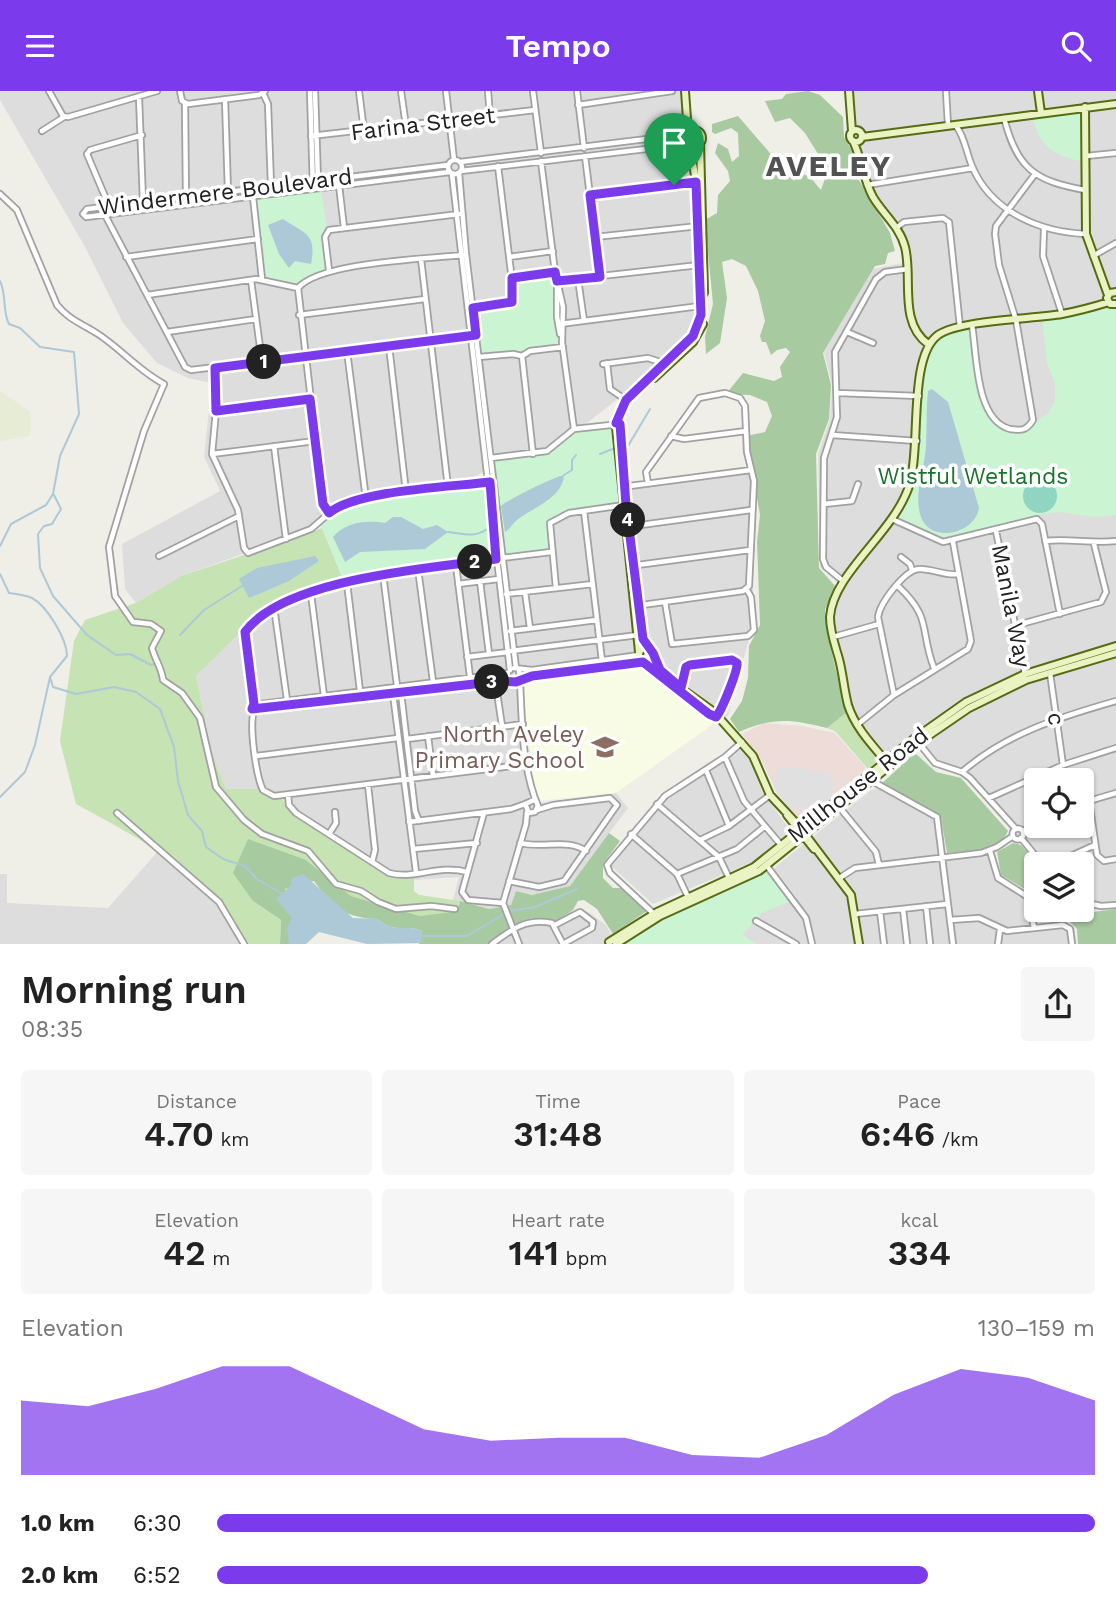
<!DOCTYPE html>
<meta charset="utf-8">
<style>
:root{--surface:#fff;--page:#f6f6f6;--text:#222;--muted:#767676;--accent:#7c3aed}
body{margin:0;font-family:"Work Sans",sans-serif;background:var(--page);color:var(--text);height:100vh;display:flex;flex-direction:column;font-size:26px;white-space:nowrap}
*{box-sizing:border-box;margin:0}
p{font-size:23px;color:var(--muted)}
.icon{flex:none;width:38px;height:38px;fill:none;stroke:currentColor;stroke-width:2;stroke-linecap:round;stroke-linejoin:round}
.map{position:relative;height:853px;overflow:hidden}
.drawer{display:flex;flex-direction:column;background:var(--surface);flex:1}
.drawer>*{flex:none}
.buttons{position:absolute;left:1024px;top:677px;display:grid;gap:14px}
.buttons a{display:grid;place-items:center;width:70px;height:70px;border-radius:7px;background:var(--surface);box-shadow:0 2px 5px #0004;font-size:35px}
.pin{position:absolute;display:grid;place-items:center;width:60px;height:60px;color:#fff;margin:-72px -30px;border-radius:50% 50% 50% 0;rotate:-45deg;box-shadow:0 0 7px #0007}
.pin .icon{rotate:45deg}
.km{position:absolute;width:35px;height:35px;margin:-18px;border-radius:50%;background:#222;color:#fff;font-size:19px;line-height:35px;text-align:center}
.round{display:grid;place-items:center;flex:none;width:74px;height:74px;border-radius:7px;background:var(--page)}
.head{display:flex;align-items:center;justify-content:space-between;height:119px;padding:0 21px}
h1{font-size:38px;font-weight:600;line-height:52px}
.figures{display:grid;grid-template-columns:repeat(3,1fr);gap:10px;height:119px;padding:7px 21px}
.figures div{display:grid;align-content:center;border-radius:7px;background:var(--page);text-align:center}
.figures b{font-size:35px;font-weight:600}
.figures small{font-size:19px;font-weight:400}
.figures p{font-size:19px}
.chart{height:196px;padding:14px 21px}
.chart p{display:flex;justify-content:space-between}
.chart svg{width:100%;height:126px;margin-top:7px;fill:var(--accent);opacity:.7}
ul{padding:0 21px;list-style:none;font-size:23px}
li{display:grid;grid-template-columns:112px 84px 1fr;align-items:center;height:52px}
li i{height:18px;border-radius:9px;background:var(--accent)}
header{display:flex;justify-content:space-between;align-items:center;height:91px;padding:0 21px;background:var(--accent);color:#fff;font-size:32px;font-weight:600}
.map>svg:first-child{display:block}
</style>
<header><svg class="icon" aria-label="menu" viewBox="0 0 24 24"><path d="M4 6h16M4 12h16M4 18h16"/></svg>Tempo<svg class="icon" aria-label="search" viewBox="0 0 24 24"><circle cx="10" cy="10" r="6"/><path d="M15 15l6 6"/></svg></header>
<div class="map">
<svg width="1116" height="853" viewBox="0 0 1116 853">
<rect width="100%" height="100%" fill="#efeee7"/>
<path fill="#dedddd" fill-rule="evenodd" d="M0,0h683l24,175 -5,67 -115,90 -22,8 -21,19 -6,1 -3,-5 -104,52 -62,11 -188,67 -45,27 -11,-14 -3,-45 98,-53 -16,-34 8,-74 -24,-5 -31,-15 -34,-40 -39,-78 -84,-145z
M847,0h269v815l-24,4 -10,-5v-40l-42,-1 -18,-23 -10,-2 -3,-14 -30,-37 -18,-14 -27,-8 -17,-19 -27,22 -37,-45 -24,-89 -2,-26 11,-27 -18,-15 -2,-113 12,-35 2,-34 -8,-33 49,-83 30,-6 -2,-26 -19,-17 -21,-36 -7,-35 -9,-11 6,-12zM1036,690h46v45h-46z
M748,380l8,40 -5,121 -23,84 -13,7 -39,-26 -32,-29 -126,16 -5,-17 20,137 83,-11 12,15 -58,78 -38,9 -16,-4 -5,14 -22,4 -36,-9 6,-23 -45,3 -1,-4 -21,2 -103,-68 -7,-11 -17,-3 -8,-7h-31l-14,-35 -16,-78 43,-42 4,-9 101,-43 151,-25 13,77 -4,-79 44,-5 -2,-18 5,-13 16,-8 52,-7v-14z
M739,658l10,10 14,34 28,38 -38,31 -100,42 -42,-38 55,-66z
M883,697l53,25 6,7 4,34 43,-5 6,4 6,25 28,17 7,31 30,-2 9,4 1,16h-320l-14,-9 19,-22 36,-15 -23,-30 97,-78z
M159,759l59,52 24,42h-242v-70h7v29l101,5z
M576,818l12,3 18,13 10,19h-127l26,-20 17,-6 25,3z"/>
<path fill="#eedcd9" d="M764,632l38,3 33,7 32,36 -66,51 -24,-26 -14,-31 -21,-29z"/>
<path fill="#f9fce4" d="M644,577l71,55 -99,70 -80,8 -14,-118z"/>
<path fill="#e7ecd5" d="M0,300l29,20 2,5 -1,20 -30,5z"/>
<path fill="#c5e3b3" d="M322,437l22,54 -101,43 -4,9 -43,42 16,78 14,35h32l7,7 17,3 8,12 87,59 15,8 22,-2v15l5,4 41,6 -1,10 -39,5 -69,-20 -45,-36 -52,42 27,18 -1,24h-34c-33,-70 -105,-104 -170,-140l-16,-63 14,-100 11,-21 51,-17 45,-27 63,-21 4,2z
M846,622l8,16 22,26v7l-8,7 -33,-38 -8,-3z"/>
<path fill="#a8caa1" d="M808,0l12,4 23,22 1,20 8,14 4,24 34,58 5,18 -7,2 -3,11 -10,2 -52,87 8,32 -2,34 -13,35 3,114 16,18 -10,24 3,26 18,77 -19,15c-36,-9 -54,-11 -88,4l-9,-13 12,-18 6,-23 1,-32 11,-21 -3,-83 3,-27 -14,-79 19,-4 7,-16 -5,-14 -17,-7 -24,-1 17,-21 31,8 8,-4 -2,-10 10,-15 -4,-4 -9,2 -6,5 -5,-13h-4l-2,-6 5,-15 -7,-30 -12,-25 -14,-7 -10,3 5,36 -7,45 -14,11 -1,-17 8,-33 -8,-84 12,-7 1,-18 12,-14 -2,-10 -13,-18 3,-10 10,6 4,13 7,-6 -1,-23 -7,-5 -16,6 -3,-2v-8l26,-8 56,65 2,-7c14,-1 17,7 25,16l7,-20 -23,-37 -15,-15 -15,4 -10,-21 17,-2 4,-5z
M915,662l21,19 25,6 47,53c-9,22 -41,19 -61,22l-6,-36 -61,-32z
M609,742l11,8 -17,23v14l10,10h8l26,23 -34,23 -16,-25 -13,-9 -6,1 -5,9 -16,11 -25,-3 -17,6 -26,20h-70l3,-13c-17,-8 -26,4 -45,-12 -32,-1 -44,-12 -63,-38l-29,8 7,29 -3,26h-9l1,-24 -28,-19 -20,-28 15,-34 58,21 45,36 69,20 38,-5 2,-10 29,8 22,-4 5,-14 16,4 38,-9z
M1013,752l8,2 17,19 -2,46h46v-4l11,6 23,-3v35h-38l-1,-15 -8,-8 -31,1 -10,-31 -27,-16 -4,-23z"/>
<path fill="#caf4d2" d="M1086,18v53c-31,-5 -47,-15 -54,-47z
M321,99l6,39 -5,6 5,35 -29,15 -33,-8 -10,-76 3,-3z
M549,183l5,4 1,40 6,28 -43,7h-37l-3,-43 35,-5 4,-5 -1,-21z
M1109,211l7,2v211l-20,2 -37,-5 -16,2 -47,17 -53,11 -49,-22 17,-37 10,-122 19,-28 32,-8c6,40 1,95 47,106l29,-17 7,-13v-18l-8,-20 -5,-46z
M613,335l7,78 -53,7 -21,13 2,26 -44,5 -10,-95 56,-7 23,-20z
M488,394l7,72 -107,14 -44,11 -23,-57c28,-34 124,-35 167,-40z
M764,780l6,2 21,28 -30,12 -19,22 14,9h-132l32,-24z"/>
<path fill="#8fd5c2" d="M1023 405a17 17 0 1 1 34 0a17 17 0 1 1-34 0Z"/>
<path fill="#e0e0e0" d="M779,675l47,6 1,3 6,1 -1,22 -22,17h-5l-2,-8 -13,2 -16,-21v-13h4z"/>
<path fill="#adc9d8" d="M283,128c22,15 34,14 28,45l-16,-3 -6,7 -10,-14 -11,-29z
M932,298l16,13 31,106c-4,26 -48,36 -58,9 -8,-22 4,-49 5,-71 1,-18 0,-37 2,-55z
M564,384c-1,23 -32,33 -47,45 -5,4 -7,9 -12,12l-4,-26c8,-7 53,-29 63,-31z
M393,426h8l22,12 14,-4 11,7 -23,17 -65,3 -15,10 -12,-25c13,-15 33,-17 52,-14z
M315,465l4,5 -30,20 -40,17 -10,-19 18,-11z
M303,783l50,44 24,1c19,16 28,4 45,12l-1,12 -54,1 -48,-12 -13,12h-17l-2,-16 5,-10 -16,-19 15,-14 1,-7z"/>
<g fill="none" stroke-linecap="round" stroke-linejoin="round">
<path stroke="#adc9d8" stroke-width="2" d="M0,190c7,15 2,29 9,43l11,4 20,19 34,5 5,62 -19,42 -7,38 -7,11 -35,19 -11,22
M620,356l8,-1 22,-37
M600,363l15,-6
M564,384l8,-5v-10l4,-5
M54,404l7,14 -9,15 -8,2 -6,8 2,34 13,28 34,39 29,20 14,-1 21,11 9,-2
M495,433l1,-1
M448,441c18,2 28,7 43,-6
M0,483l9,19c8,1 16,2 23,5 15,8 35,41 35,58l-17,21 -15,68 -10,27 -25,25
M180,544l24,-25 38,-24
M50,586l3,10 23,7 38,-7 22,5 24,17 14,38 4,34 10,34 14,16 4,16 17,12 22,7 12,13 24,14
M509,820l26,-4 42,-18
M423,845h44l37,-22"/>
<g stroke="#a1a1a1" stroke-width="8">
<path id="street" d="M49,0l14,25 5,1 89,-26
M180,0l2,10 6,3 71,-9 6,-4
M310,0l3,97
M315,0l3,90
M359,0l5,40
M401,0l5,35
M446,0l8,69
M488,0l2,25
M533,0l8,62
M577,0l7,57
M946,0l2,34
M263,2l5,11 3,82
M139,6l4,105
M225,8l3,93
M185,13l1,93
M578,14l94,-14
M1004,27c13,51 31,63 81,72
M956,35c9,11 10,26 16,40 19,46 68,66 114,68
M42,40l22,-14
M311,45l224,-26
M585,65l15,120
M1086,65l30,-3
M448 76a7 7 0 1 1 14 0a7 7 0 1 1-14 0Z
M541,70l14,111 8,35 -1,36
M460,71l227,-28
M461,80l227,-27
M459,82l7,81 50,414
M452,83l58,496
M339,94l5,43
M867,94l106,-17
M0,103l17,16 40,95c12,15 26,19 41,29 23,15 40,36 66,50l-20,47 -35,116 6,49 18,26 18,2 10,7 -9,17c3,12 10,20 11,32l19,13 18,25 16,69 28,33 18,14 46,17 28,33 25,7 17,11 18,7 35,-3 24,3
M590,104l107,-13
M253,106l9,82
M109,115l-22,-52 3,-4 52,-15
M83,123l3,3 364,-45
M83,123l4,-5 361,-44
M105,124l80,152 6,3 283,-35
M896,137l8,-6 39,-4 6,4 11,105
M1044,138l-1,27 19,58
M595,146l104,-11
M1093,165l23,-13
M126,166l132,-18
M509,166l44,-6
M421,168l27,228
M329,179l-4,-33 4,-7 130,-16
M512,187l43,-6
M578,188l6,42
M251,189l11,82
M557,190l142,-16
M557,192v34l3,17
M147,204l109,-16 42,9
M472,217l37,-5 5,-6 -16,-131
M299,224l126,-16
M560,233l140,-18
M972,234c5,29 3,95 38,104 12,2 17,1 23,-9l-17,-100 -17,-55 -4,-31 1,-8 39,-52
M167,241l89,-13
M847,241l26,11
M562,251l12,87
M389,255l17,146
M347,260l19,148
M522,265l11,98
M522,265l8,-5 33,-4
M479,266l34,-3 9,2
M607,272l3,26 16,11
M603,273l45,-6 15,5
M215,277l3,21 -6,65 26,56 6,38 4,5 63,-24 23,-20 13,-6 59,-11 84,-10
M838,302l81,3
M216,320l94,-12
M832,344l85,6
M671,345l13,3 62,-8
M274,355l12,93
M212,363l103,-13
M491,367l56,-7 27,-22 46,-5
M622,396l129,-17
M824,413l28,-3 6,-17
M584,420l18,150
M329,422l-6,-9 -25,-216c22,-26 127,-29 164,-33
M894,429l49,22 94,-23 5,5 18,90
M626,436l125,-17
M996,440l29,143
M1045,450c24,-3 47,3 71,0
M159,465l80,-40
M901,466l9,7 2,6
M501,467l50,-6
M456,474l15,120
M630,475l120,-16
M418,478l16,120
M383,483l15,120
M480,490l9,73
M843,490l-17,-14 -3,-8 1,-101 13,-41 -2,-65 41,-73 9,-7 23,-3
M347,492l13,108
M458,493l41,-5
M898,495c35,33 21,43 36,82
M556,497l-6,-65 19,-10 55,-8
M525,501l5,36
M311,503l13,102
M506,503l87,-10
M665,511l7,42 76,-8 6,-6 -3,-33 -4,-7
M635,515l108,-15 6,-5 5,-105 -7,-29 -2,-46 -5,-8 -15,-5 -26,5 -53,74 2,11
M274,516l13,93
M1014,535l87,-24 5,-10 -12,-48
M510,540l87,-11
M833,546l46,-13
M511,560l127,-16
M467,566l41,-5
M514,577l18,2 107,-15
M1050,582l13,92
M495,588l7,47
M509,589h11l-1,-10
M520,589l123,-18
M520,590c2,41 2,88 18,125l-3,6 -6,1 -4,-9 9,-4
M680,600l5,-10 1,-14 4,-2 44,-4 4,8c-10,16 -11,35 -22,47
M401,602l14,118 4,10
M393,603l23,178
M894,604l-16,-78c2,-14 27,-48 42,-48 14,0 25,7 38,5
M254,613l-9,-72c40,-54 187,-64 252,-73
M253,614l255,-32
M251,617l6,3 252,-31
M254,620c-5,15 2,65 9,79l11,6 253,-32
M857,634l37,-30 74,-46 3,-8 -18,-99
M428,645l5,40
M407,648l116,-15
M918,651l17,21 27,9 8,6 46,51
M256,665l142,-18
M725,666l19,44 37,44
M706,679l23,56
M962,681c45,-39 98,-55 154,-71
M872,690l65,36 16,127
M368,694l7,65 -3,12
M288,704l1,10 7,8 93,60c25,7 50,-9 78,-1
M989,707l74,-33 53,-17
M1089,709l8,55 7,6 12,-2
M1082,712l34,-10
M657,713l62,53 10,21
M840,717l36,44 3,13
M117,722l102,89 25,42
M484,722l-22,79 6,8 35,3
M409,731l102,-13 14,-5
M1012.5 743a5.5 5.5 0 1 1 11 0a5.5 5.5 0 1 1-11 0Z
M1023,740l13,-7
M329,743l7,-11 -1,-11
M631,743l46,40 11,23
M1021,747l22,27
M700,749l29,-14 41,-31
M520,752c23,6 48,-5 66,8
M413,758l64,-6
M990,760l8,27 30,19 6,31
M1051,774l44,-20
M767,775l39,52 6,26
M677,783l60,-25 27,-22
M838,788l17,-11 126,-15 16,-6 16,-11
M509,790l30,6 25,-6 53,-76 -7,-7 -57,7 -16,5
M1082,811l19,4 15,-1
M926,815l4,38
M903,818l4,35
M880,820l4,33
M654,823l-44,-41 -3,-8 58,-69 60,-39 17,-15
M855,823l92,-10
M950,829l29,-2 28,13 56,-6 7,4 2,15
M756,830l40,23
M492,853c20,-15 34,-26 60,-21l11,21 29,-16 1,-6 -13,-10 -25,13
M519,853l-16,-41 23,-79 1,-12
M998,853l2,-15"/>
</g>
<g stroke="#576c12" stroke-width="10">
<path id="secondary" d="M685,0l3,42
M849,0l3,40
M1038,0l3,22
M1085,16l1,127 22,61
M850 45a6 6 0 1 1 12 0a6 6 0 1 1-12 0Z
M686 47a8 8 0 1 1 16 0a8 8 0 1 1-16 0Z
M862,46l254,-33
M853,50c9,18 10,38 20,56 10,17 27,30 32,50 8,31 -7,75 23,97
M700,52l4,150
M1116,201l-6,1 -3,5 3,6h6
M654,287l39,-36 10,-18
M642,543l6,14
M639 564a7 7 0 1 1 14 0a7 7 0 1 1-14 0Z
M639,561l-23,-225 10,-27 67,-64 7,-21 -4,-133 -6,-37
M653,566l12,20 49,35 39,44 17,39 28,30 53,70 8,49
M647,571l25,25 46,31
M890,675c-15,-18 -35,-38 -42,-61 -4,-15 -5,-31 -9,-46 -4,-14 -9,-27 -9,-42 3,-45 66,-85 80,-134 11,-37 -2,-126 28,-148 21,-15 95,-16 124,-21 16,-3 31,-7 47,-12
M787,724l27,34
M609,851l48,-30 97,-45 161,-129 51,-36 59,-28 91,-28
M616,853l44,-28 99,-45 159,-128 51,-35 57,-28 90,-27"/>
</g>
<use href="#street" stroke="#fff" stroke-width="4.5"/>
<use href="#secondary" stroke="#eaf3c2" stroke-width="6"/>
</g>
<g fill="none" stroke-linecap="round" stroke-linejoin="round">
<g stroke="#fff" stroke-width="14">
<path id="route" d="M696,91l5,133 -8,21 -67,64 -10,23 4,1 6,81 17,134 10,14 7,17 21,18 5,-21 4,-2 42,-5 5,3c1,7 -15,47 -21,54l-7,-3 -66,-52 -111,14 -16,6 -15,-1 -249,28 2,-5 -9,-72c39,-54 188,-64 251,-73l-6,-77c-39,5 -133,8 -161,31l-6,-9 -13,-105 -94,12 -1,-43 261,-33 -3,-27 39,-6v-24l43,-6 2,9 43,-4 -10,-82z"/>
</g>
<use href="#route" stroke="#7c3aed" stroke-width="9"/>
</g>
<defs>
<g id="school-bare" transform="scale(2.1)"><path d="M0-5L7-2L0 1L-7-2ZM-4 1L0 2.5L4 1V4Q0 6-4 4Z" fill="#8d6e63" stroke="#fff" stroke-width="2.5" paint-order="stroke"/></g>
</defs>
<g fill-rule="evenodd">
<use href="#school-bare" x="605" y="656"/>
</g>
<g text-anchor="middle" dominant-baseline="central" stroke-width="7" stroke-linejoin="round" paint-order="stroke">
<g font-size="23" fill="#202020" stroke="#fff">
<text transform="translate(423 33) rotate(-7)">Farina Street</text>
<text transform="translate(225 101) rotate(-7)">Windermere Boulevard</text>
<text transform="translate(1011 515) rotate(79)">Manila Way</text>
<text transform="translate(1056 628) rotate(83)">c</text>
<text transform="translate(858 694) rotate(-38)">Millhouse Road</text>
</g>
<g font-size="23" fill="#19732b" stroke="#fff">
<text x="973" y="385">Wistful Wetlands</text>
</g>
<g font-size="23" fill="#785e54" stroke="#fff" text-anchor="end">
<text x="584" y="643">North Aveley<tspan x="584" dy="26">Primary School</tspan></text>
</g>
<g font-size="30" font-weight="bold" letter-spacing="2" fill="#535353" stroke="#fff">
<text x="829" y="74">AVELEY</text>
</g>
</g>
</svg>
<div class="buttons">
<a><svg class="icon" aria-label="locate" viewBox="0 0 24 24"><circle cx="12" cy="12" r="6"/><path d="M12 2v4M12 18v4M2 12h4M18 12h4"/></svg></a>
<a><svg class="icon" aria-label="layers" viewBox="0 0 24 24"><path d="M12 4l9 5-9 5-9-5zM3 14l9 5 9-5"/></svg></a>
</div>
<div class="pin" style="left:674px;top:94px;background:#1e9e55"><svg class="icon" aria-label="arrive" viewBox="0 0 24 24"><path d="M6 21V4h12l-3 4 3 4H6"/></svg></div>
<b class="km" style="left:264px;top:271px">1</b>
<b class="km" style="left:475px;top:471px">2</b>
<b class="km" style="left:492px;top:591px">3</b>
<b class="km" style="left:628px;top:429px">4</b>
</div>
<section class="drawer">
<div class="head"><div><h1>Morning run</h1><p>08:35</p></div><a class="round"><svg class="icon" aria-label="share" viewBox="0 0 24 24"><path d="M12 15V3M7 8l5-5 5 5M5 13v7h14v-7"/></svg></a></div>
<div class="figures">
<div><p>Distance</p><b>4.70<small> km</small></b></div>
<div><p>Time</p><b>31:48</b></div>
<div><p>Pace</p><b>6:46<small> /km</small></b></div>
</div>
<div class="figures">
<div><p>Elevation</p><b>42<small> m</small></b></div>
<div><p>Heart rate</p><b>141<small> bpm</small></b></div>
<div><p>kcal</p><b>334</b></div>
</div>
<div class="chart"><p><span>Elevation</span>130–159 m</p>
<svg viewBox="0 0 160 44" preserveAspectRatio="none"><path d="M0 44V18L10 20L20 14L30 6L40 6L50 17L60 28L70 32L80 31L90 31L100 37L110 38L120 30L130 16L140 7L150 10L160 18V44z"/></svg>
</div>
<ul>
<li><b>1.0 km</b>6:30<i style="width:100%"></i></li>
<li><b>2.0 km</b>6:52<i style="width:81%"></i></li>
</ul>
</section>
